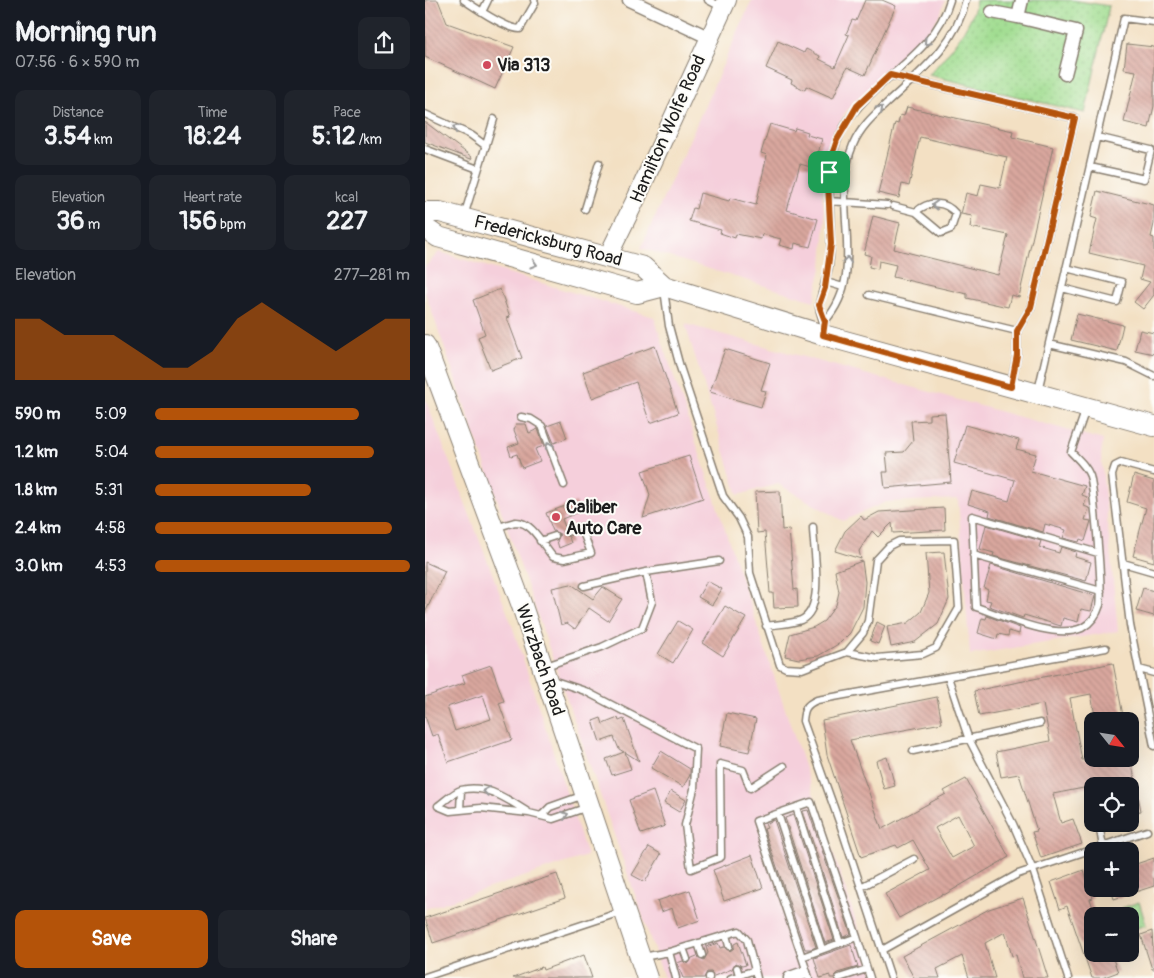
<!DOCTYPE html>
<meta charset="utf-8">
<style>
:root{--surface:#171b24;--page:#20242c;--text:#f1f3f6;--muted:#9ea1a6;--accent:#b45309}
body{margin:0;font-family:Pangolin,sans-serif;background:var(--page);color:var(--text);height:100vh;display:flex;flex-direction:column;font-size:19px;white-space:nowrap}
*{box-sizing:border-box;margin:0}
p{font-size:16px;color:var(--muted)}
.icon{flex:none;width:28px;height:28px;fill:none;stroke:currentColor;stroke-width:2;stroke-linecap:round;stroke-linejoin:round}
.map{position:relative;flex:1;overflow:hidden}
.details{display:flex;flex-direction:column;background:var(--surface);width:425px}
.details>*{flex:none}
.needle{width:32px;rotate:120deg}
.controls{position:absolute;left:659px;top:712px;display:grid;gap:10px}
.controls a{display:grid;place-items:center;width:55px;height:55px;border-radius:10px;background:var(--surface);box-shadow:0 5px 20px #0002;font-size:25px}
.pin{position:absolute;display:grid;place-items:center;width:42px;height:42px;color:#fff;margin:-21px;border-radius:10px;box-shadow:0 2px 8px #0006}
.round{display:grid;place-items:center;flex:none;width:52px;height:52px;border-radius:10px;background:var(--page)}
.overview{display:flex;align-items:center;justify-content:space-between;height:85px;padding:0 15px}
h1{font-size:28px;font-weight:800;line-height:38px}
.figures{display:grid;grid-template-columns:repeat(3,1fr);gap:8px;height:85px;padding:5px 15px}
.figures div{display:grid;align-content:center;border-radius:10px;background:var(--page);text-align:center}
.figures b{font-size:25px;font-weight:800}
.figures small{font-size:14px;font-weight:400}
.figures p{font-size:14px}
.chart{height:140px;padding:10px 15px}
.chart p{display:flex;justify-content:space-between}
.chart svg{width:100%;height:90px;margin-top:5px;fill:var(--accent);opacity:.7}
.button{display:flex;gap:10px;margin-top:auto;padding:10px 15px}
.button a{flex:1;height:58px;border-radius:10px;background:var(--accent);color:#fff;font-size:20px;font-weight:800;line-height:58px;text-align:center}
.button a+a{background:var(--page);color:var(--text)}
ul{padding:0 15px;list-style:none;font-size:16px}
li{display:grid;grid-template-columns:80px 60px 1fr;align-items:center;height:38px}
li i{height:12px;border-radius:6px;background:var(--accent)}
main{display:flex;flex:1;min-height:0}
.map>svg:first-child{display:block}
</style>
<main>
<section class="details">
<div class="overview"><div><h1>Morning run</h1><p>07:56 · 6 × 590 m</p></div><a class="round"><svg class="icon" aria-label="share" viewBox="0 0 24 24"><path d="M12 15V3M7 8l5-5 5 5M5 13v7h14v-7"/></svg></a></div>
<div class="figures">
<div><p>Distance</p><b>3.54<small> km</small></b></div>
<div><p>Time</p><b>18:24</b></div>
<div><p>Pace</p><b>5:12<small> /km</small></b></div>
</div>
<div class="figures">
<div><p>Elevation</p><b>36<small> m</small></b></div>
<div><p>Heart rate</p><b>156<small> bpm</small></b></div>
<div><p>kcal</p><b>227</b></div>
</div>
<div class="chart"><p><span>Elevation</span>277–281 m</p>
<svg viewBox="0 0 160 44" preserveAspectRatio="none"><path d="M0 44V14L10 14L20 22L30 22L40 22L50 30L60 38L70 38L80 30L90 14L100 6L110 14L120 22L130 30L140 22L150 14L160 14V44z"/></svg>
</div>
<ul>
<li><b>590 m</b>5:09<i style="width:80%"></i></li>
<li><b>1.2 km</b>5:04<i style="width:86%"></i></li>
<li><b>1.8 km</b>5:31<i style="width:61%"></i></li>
<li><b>2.4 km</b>4:58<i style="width:93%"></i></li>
<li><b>3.0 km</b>4:53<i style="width:100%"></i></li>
</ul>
<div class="button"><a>Save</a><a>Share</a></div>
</section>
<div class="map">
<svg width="729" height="978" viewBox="0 0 729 978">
<defs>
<pattern id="grass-dots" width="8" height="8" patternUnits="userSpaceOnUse" patternTransform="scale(1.25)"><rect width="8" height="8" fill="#a1dd91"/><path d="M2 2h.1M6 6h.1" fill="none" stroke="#8abd7c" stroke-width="1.8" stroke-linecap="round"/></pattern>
<pattern id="building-back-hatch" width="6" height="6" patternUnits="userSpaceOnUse" patternTransform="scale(1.25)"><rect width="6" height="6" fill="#d9a79e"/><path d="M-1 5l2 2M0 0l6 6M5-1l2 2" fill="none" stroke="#ba8f88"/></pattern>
</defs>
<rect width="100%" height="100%" fill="#fdfcf7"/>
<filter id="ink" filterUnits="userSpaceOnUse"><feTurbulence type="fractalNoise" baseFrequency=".02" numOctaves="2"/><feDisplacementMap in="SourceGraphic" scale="10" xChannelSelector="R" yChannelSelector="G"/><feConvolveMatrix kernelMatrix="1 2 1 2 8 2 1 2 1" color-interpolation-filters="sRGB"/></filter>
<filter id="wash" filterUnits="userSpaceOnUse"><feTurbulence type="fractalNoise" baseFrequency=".0096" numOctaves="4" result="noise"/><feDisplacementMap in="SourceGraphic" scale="20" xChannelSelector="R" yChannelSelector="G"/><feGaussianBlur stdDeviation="1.12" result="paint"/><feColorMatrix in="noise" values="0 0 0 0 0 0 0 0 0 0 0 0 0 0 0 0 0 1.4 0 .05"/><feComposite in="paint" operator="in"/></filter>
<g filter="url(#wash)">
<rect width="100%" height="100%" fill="#f3e0c3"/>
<path fill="#f5cfdb" d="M327,0h193l-4,12 -12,20 -73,68 -10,11 -16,28 -6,23 -2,31 3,27 -3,48 -8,33 -173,-53z
M14,252l215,65 221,661h-211l-239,-686v-25z
M260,324l418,116 -2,16 17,175 -148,24 -12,-156 -72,3 -43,19 -65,-37 -40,11z
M0,398l87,227 75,231 -162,53z"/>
<path fill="url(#grass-dots)" stroke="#5e7c56" d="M551,0h96l37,6 -24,107 -156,-38c16,-18 45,-51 47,-75z"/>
<path fill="#a1dd91" stroke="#5e7c56" d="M714,902l7,23 -16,5v-14h-5l-3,-8z"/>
<g id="blocks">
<path fill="url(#building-back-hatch)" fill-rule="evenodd" d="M0,0h13l9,23 67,24 -19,42 -70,-32z
M440,0h17l14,6 -31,69 -18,-8 -14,31 -27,-12 -1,4 -14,-7 1,-3 -26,-12 12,-27 26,12 2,-4 14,7 -1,3 16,8 14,-32 -3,-1 6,-14 4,1z
M702,44l27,3v59l-5,22 -25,-6 12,-51 -12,-2z
M482,107l106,24 -1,6 41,10 -34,150 -8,-2 -3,12 -41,-9v-4l-74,-17 3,-12 -17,-4 -1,8 -9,-2 2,-11 -7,-2 9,-38 27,7 -6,26 104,26 10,-40 -38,-8 2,-11 -11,-2 5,-21 12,3 3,-12 19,4 7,-31 -87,-20 -11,49 -7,-2 -3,14 -21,-5 17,-70 3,1 2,-9 4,1z
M0,122l47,35 -1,2 -46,-17z
M345,124l24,7 1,-3 13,4 -1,3 15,4 -8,29 -14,-4 -13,46 31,9 -8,28 -15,-4 -1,6 -15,-4 2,-6 -19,-5 -1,5 -25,-5 -1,4 -15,-5 1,-3 -32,-9 4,-13 3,1 4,-16 29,8 1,-3 26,7 11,-50 -6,-2z
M672,191l57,14v19l-3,13 3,1v57l-11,14 -9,-7 16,-20 -10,-3 3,-13 -54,-13 8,-34 -6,-2z
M75,289l10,28 -3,1 15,40 -31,12 -13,-33 7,-3 -12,-34z
M652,314l46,11 -6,26 -46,-11z
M715,330l14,3v21l-19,-4z
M230,346l23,67 -28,10 -14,-41 -44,16 -9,-26z
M300,349l45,14 -9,27 5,1 -5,16 -51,-15z
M520,413l6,69 -66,6 -2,-16h5l-2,-19 18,-1 9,-11 -2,-20 18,-1v-6z
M136,421l6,17 -13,5 -7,-17z
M91,424h10l3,9 9,-4 6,17 -9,3 5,12 -18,7 -5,-14 -6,2 -3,-9 11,-4 -5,-13z
M540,425l54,15 -3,9 20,5 -5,17 54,15 -3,9 5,2 -3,9 5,2 -4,12 6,1 -6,20 -5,-2 -1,3 -16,-4 3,-8 -21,-6 -2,8 -54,-16 1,-5 -22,-7 4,-13 37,10 6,-21 -61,-17z
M264,456l14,42 -60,20 7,-23 -8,-24z
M709,475l20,6v81l-21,-6 13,-48 -19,-6z
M355,491l2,39 7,-1 5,61 3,-1 1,18 -24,1 -1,-15h-3l-5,-61 -8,1 -2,-41z
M151,502l3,10 -17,7 3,8 -2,7 6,3 2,6 -12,5 -2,-7 3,-7 -7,-3 -7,-18z
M519,508l1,22 -52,3 -1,-10 -14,14 -6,-6 -13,20 2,8 -26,-8 10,-20 16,-15 3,4 15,-8z
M561,525l55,16 -2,6 20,6 2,-6 15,5 -1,5 16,5 -5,19 -93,-25 1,-3 -14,-4z
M519,552l5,47 -11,25 -23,18 -24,5 -4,-20 21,-4 13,-11 8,-19 -3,-40z
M437,561l3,21 -2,25 -13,26 -10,10 -22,13 -19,3 -14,-3 5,-22 24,-7 10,-6 12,-16 3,-13 -4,-21z
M0,562l20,9 -20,42z
M566,565l104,31 -4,15 -10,-2 -3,13 -15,-4 -2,8 -37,-11 -1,3 -34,-12 2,-5 -5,-1 2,-10 -4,-2z
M282,581l15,8 -10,16 -14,-8z
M146,584l22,15 10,-12 19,12 -14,22 -19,-13 -14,21 -8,-6 -6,2 -9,-37z
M718,588l11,3v25l-18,-5z
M300,606l21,12 -23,38 -20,-13z
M562,616l33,12 -1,6 -10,-3 -1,5 -10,-2 -1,5 -19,-6 4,-15 4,1z
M253,621l15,9 -20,33 -15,-9z
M452,622l8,4 -7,18 -8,-3z
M688,663l11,58h-28l-5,-27 -21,4 12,62 49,-1 10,52 -11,2v-27h-20l-1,-3 -56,11 8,29 12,-4 9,25 -41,14 -9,-26 5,-1 -18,-57 -18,3 -5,-25 54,-11 -7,-37 -64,12 -5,-25z
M66,665l13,36 -5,2 13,37 -64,22 -10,-28 -6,2 -7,-20v-19l40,-14 -3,-8zM58,695l8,24 -36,12 -8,-24z
M512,697l5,26 -92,17 32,89 64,-35 -2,-3 22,-12 43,78 -65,38 -1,-1 -44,24 -14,-24 45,-24 -17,-30 -15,8 -2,-3 -35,12 -34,-102 -5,-35zM533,815l16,31 -22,12 -17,-30z
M302,713l29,6 -7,33 -29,-6z
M176,718l2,6 15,-6 1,3 5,-2 15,42 -14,-9 6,17 -19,6 -6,-16 18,-7 -5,-3 -5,-12 -14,5 -7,-21z
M236,751l29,18v6l-7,12 -32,-19z
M462,757l8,29 -11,3 -8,-28z
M228,791l12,35 -24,8 -12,-34z
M246,791l15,9 -7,12 -15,-9z
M383,810l43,124 -8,3 -40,-126z
M368,815l41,125 -9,3 -40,-125z
M349,820l42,127 -5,2h-6l-41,-120 3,-1 -2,-4z
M224,847l12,7 -16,28 -13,-7z
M327,855l11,33 -39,13 -11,-31z
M729,858v28l-40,13 -3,-10h19v-23z
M659,870l9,28 -3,1 6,17h-3v38h18l7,18 -16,6h-10l-25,-72 -7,3 -9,-27z
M132,874l8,24 -132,45 -8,-25z
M265,890l10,30 -22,8 -6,-20 -11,4 -4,-11z
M598,898l25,80h-26l-6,-23 -4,1 -7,-24 -20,11 10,35h-26l-7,-22 -25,13 3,9h-26l-12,-22 87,-47z
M727,931l2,38h-2l-11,-34z
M313,942l8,23 -4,1 -7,-3 -3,6 -18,7 -3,-4h-4l-3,6h-21l-6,-15 6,-2 5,3 4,-6 5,-2 7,4 4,-7 -2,-6 12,-4 2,5 4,-1 6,4 4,-3v-4z
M426,945l7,22 -21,6 -3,5h-4v-3l-10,3 -6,-20z
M159,955l8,23h-79l29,-11 1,3z"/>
</g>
</g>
<g filter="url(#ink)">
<use href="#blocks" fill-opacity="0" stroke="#887e70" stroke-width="1"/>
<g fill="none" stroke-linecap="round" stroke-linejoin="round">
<g stroke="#887e70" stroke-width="9">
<path id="lane" d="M39,0c12,8 42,29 56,29l15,-26 -1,-3
M283,0l15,8
M58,10l5,-10
M465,75l185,43 -44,189 -14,24v24l-6,30
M0,114l46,21 15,11
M0,149l53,20
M665,167l54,12 7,-29 -54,-13
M404,201l58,4
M468,206l23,6 25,21 10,-4 5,-15c-11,-14 -28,-13 -40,-2
M160,209l14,-46
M39,216l30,-97
M401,282l17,5
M637,288l55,14 5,-20 -56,-14
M239,289l5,37 11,41 43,129 16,22 9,19 2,36 30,92 6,3 16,1 45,-17 16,-19 5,-12 8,-61 13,-14 10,-5 55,-1 5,68 -23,40 -13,6 -46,4 -30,-6
M444,295l148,36
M400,321c45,-49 4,-120 28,-176 7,-17 20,-29 33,-41 32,-30 70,-59 80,-104
M399,332c1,-12 -4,-15 -5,-26 0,-6 9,-31 10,-40 7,-48 -11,-95 15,-139 28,-49 90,-70 106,-127
M624,344l77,18 28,14
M613,391l86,-373 30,4
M661,409l-15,43c8,8 15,14 19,24 4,15 13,115 10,129 -3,10 -9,18 -18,23 -28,12 -78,-12 -106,-21l-4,-91 126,37
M96,417l10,2 11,7 22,59
M729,472l-33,-9 -6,3 -3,9 18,150 24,121
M72,527c6,-1 13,-4 19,-5 17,0 27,24 37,35l11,2 27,-6 -10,-26 -14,5
M115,541l15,-5
M548,555l128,36
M698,563l31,9
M159,586l62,-14
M341,626c11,-2 25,-2 35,-6 25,-11 12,-71 12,-93
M121,666l56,-19 40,-19 10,-26 -6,-30 73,-11
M714,669l15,4
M523,677l20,60 45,87 20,46 35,108
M127,680l33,11 111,58 -2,40 -9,36 6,44 30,-12 -1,-93 23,6 7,18 34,-22
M488,751l127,-28
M13,806l12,5 31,-3 48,5 24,6 35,-12
M13,806c7,-5 16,-14 23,-16 25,-7 47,10 67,22
M371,807l44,136
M35,810l1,-20
M353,814l44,135
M116,816l9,-9 34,-12
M674,824l4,23
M436,887l53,-28
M301,935l3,11
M432,937l-46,-135 -55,19 46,136 55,-20 13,41
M273,943l4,12
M258,948l4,11
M457,950l136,-76 129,-43
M244,952l7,26
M218,957l26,-5 70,-21 8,9 10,38
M377,957l7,21
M312,968l2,7
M0,977l196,-65
M284,977v1
M306,978l24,-8
M414,978l28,-9
M466,978l-50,-151 -38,-106c1,-11 2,-16 14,-21l289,-52"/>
</g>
<g stroke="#887e70" stroke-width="15">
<path id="street" d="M204,0l81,38
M597,0l-4,17 58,14 -11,43
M567,12l26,5
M365,978l14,-5"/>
</g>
<g stroke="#887e70" stroke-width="20">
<path id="secondary" d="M183,256l27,-55 92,-201"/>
</g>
<g stroke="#887e70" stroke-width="22">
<path id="primary" d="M0,212h15l203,55 21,19 159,49 331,91
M0,228l13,9 199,56 27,-7
M0,345l96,258 126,375"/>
</g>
<use href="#lane" stroke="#fff" stroke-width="6"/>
<use href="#street" stroke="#fff" stroke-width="12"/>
<use href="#secondary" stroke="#fff" stroke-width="18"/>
<use href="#primary" stroke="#fff" stroke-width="20"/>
</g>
<defs><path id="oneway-chevron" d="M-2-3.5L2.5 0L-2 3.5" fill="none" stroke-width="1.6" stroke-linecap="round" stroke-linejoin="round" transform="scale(1.25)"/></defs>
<g stroke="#999">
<use href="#oneway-chevron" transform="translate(502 42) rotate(134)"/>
<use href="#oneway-chevron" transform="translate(455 109) rotate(-43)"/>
<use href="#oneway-chevron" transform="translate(31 128) rotate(-152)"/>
<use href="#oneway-chevron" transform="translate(510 205) rotate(-177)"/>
<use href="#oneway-chevron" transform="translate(422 260) rotate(-84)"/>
<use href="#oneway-chevron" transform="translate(109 264) rotate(16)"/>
<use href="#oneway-chevron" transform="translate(124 445) rotate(-111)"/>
<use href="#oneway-chevron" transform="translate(61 791) rotate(-170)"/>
<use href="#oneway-chevron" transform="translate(140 815) rotate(-19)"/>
</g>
</g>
<g fill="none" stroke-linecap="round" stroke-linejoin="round" filter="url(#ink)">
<g stroke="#fff" stroke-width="10">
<path id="route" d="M465,75l185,43 -44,189 -14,24v24l-6,32 -188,-52 2,-14 -6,-16 6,-17 6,-44 -3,-61 2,-22 7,-21 20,-34z"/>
</g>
<use href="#route" stroke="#b45309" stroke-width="6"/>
</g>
<g fill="#d1495b" stroke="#fdfcf7" stroke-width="2">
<circle cx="62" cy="65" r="5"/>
<circle cx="131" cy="517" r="5"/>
</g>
<g text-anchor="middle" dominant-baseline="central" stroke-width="4" stroke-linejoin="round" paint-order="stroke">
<g font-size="18" font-weight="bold" fill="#1c1c1c" stroke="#fdfcf7" text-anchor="start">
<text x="72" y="65">Via 313</text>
<text x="141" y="507">Caliber<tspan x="141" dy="21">Auto Care</tspan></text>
</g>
<g font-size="18" fill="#1c1c1c" stroke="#fdfcf7">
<text transform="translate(243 129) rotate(-66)">Hamilton Wolfe Road</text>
<text transform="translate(123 241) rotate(15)">Fredericksburg Road</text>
<text transform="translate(115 660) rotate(71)">Wurzbach Road</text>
</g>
</g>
</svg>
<div class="controls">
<a><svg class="needle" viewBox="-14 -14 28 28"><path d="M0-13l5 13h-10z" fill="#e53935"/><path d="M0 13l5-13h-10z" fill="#9ea1a6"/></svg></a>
<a><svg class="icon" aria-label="locate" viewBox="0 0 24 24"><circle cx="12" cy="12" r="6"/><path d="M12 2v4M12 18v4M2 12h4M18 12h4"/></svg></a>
<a>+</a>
<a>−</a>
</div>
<div class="pin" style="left:404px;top:172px;background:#1e9e55"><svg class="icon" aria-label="arrive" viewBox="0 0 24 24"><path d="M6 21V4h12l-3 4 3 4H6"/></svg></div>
</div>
</main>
